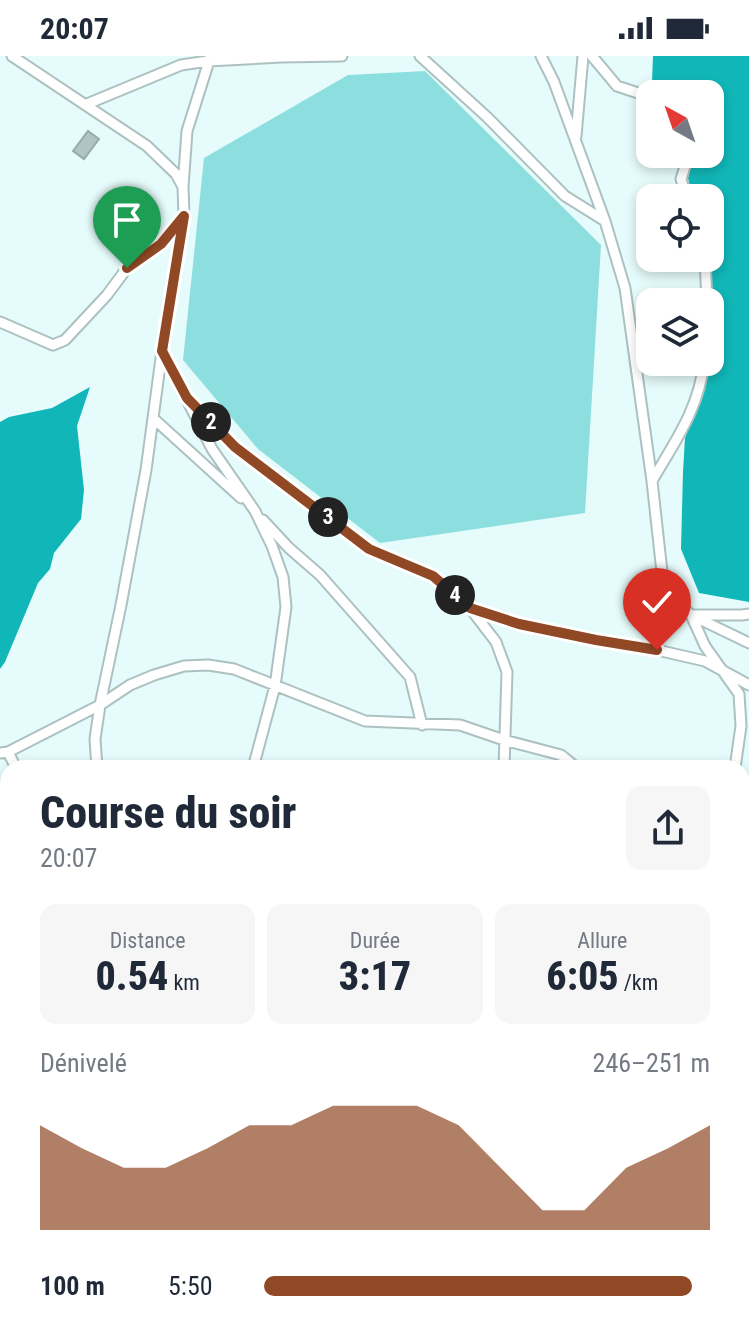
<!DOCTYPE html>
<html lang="fr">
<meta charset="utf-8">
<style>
:root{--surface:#fff;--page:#f6f6f7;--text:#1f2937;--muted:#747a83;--accent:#914925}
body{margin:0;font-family:"Roboto Condensed",sans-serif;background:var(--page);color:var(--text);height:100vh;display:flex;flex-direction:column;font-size:30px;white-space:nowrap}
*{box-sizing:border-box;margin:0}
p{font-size:26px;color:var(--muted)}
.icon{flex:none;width:44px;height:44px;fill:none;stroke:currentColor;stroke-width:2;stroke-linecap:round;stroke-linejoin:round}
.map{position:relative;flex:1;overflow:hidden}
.details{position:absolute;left:0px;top:704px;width:750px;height:574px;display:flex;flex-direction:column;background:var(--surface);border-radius:24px 24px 0 0;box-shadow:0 4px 12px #0003}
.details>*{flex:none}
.needle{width:52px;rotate:320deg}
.tools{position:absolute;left:636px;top:24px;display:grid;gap:16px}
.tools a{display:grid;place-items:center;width:88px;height:88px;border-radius:16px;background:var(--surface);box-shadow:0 4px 12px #0003;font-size:40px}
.pin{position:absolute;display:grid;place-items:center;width:68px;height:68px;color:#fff;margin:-82px -34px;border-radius:50% 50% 50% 0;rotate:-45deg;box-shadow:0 0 8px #0007}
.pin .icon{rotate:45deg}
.km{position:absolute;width:40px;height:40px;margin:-20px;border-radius:50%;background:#222;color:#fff;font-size:22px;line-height:40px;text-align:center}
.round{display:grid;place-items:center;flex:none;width:84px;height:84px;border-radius:16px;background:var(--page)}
.overview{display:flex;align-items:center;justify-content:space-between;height:136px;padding:0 40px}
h1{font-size:44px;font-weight:800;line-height:60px}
.metrics{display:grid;grid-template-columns:repeat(3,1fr);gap:12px;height:136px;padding:8px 40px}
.metrics div{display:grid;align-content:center;border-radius:16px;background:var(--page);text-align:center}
.metrics b{font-size:40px;font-weight:800}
.metrics small{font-size:22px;font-weight:400}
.metrics p{font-size:22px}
.chart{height:224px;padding:16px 40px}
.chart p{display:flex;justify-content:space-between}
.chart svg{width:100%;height:144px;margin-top:8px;fill:var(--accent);opacity:.7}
ul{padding:0 40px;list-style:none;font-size:26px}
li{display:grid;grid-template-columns:128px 96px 1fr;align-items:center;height:60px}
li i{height:20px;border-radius:10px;background:var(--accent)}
.status{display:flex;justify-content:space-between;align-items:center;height:56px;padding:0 40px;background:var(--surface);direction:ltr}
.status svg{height:22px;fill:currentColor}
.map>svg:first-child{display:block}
</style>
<div class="status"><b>20:07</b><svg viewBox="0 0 49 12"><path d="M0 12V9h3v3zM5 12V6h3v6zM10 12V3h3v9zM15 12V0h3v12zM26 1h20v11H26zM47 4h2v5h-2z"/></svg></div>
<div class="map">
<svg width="749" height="1277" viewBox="0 0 749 1277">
<rect width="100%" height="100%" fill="#e6fbfb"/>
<path fill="#8ddfdf" d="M425,15l176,174 -16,268 -205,30 -122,-94 -75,-89 21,-202 144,-83z"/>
<path fill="#11b7b8" d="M653,0h96v546l-50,-9 -18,-44 2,-77 2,-34 15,-42 8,-34h2l3,-37 -4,-67 1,-60h-17l-5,-20 6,-24h16v-60h-47l-11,-12z
M90,331l-13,39 7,64 -3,29 -27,34 -4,16 -12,14 -33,79 -5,7v-247l9,-5 43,-9z"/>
<path fill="#afc4c3" stroke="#97abab" stroke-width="2" d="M88,75l11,8 -15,20 -11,-8z"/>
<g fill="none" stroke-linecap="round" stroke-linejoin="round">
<g stroke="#adc1c1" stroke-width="13">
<path id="street" d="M12,0l135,90 29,28 7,13 1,29 -22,135 -16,119 -25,135 -21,100 -5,34 2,29
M420,0l67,61 78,79 40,25
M541,0l13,26 51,139 20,67 27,193 10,91 10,25 19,18 58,28
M592,0l25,30 33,11
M87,48l94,-39 27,-4 73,-4 61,-1
M576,80l7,-80
M183,131l4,-56 23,-73
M687,142l-6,-19 8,-25
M705,202l2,44
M0,266l53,23 12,-5 42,-45 20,-27 34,-24 21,-26
M162,295l50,98 43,62 17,35 11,31 3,30 -11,79 -22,82
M187,342l48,49 134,102 64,27 37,32 26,34 11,30 -3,96
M153,362l88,80
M652,425c23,-40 47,-72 52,-119
M263,464l26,28 31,27 90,102 12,48
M470,552l49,16 77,16 61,10 48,11 44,24
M8,696l8,16
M0,697l8,-1 92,-47 30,-20 24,-10 30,-9 24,-1 26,4 131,52 95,4 44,15 57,15 16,13
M735,712l6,-42 -2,-32 -34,-48 -14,-31h51l7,-1
M742,799l7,2
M742,861l7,15
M0,896l8,1
M742,1031h7
M0,1036l8,1
M0,1243h8
M41,1270v7
M138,1270v7
M246,1270v7
M341,1270l1,7
M719,1270l3,7"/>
</g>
<use href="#street" stroke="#fff" stroke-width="9"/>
</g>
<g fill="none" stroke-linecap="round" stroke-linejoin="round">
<g stroke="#fff" stroke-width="16">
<path id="route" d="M127,212l34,-24 23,-28 -22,135 25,47 48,49 134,102 64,27 37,32 49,16 77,16 61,10"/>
</g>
<use href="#route" stroke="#914925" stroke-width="10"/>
</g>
</svg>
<div class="tools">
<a><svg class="needle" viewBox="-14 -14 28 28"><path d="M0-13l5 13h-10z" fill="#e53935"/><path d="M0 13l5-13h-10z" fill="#747a83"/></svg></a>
<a><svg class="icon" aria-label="locate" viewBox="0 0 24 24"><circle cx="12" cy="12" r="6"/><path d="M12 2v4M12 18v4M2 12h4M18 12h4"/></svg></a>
<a><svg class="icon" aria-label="layers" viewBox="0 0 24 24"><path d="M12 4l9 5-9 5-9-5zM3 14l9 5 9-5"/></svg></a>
</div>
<div class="pin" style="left:127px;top:212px;background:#1e9e55"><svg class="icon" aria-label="arrive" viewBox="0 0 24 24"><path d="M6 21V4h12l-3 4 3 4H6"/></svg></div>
<div class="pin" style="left:657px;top:594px;background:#d93025"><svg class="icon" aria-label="check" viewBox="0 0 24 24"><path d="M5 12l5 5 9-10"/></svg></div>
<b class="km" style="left:211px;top:366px">2</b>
<b class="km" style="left:328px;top:461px">3</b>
<b class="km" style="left:455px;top:539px">4</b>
<section class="details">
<div class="overview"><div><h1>Course du soir</h1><p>20:07</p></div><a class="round"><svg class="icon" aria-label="share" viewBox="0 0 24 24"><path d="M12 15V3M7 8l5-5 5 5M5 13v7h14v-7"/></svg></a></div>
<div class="metrics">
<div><p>Distance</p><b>0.54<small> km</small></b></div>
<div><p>Durée</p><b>3:17</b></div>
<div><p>Allure</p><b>6:05<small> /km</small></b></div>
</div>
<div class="chart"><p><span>Dénivelé</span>246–251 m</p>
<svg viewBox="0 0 160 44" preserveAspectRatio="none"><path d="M0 44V12L10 19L20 25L30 25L40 19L50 12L60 12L70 6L80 6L90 6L100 12L110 25L120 38L130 38L140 25L150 19L160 12V44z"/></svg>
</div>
<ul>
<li><b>100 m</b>5:50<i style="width:96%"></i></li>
</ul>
</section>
</div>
